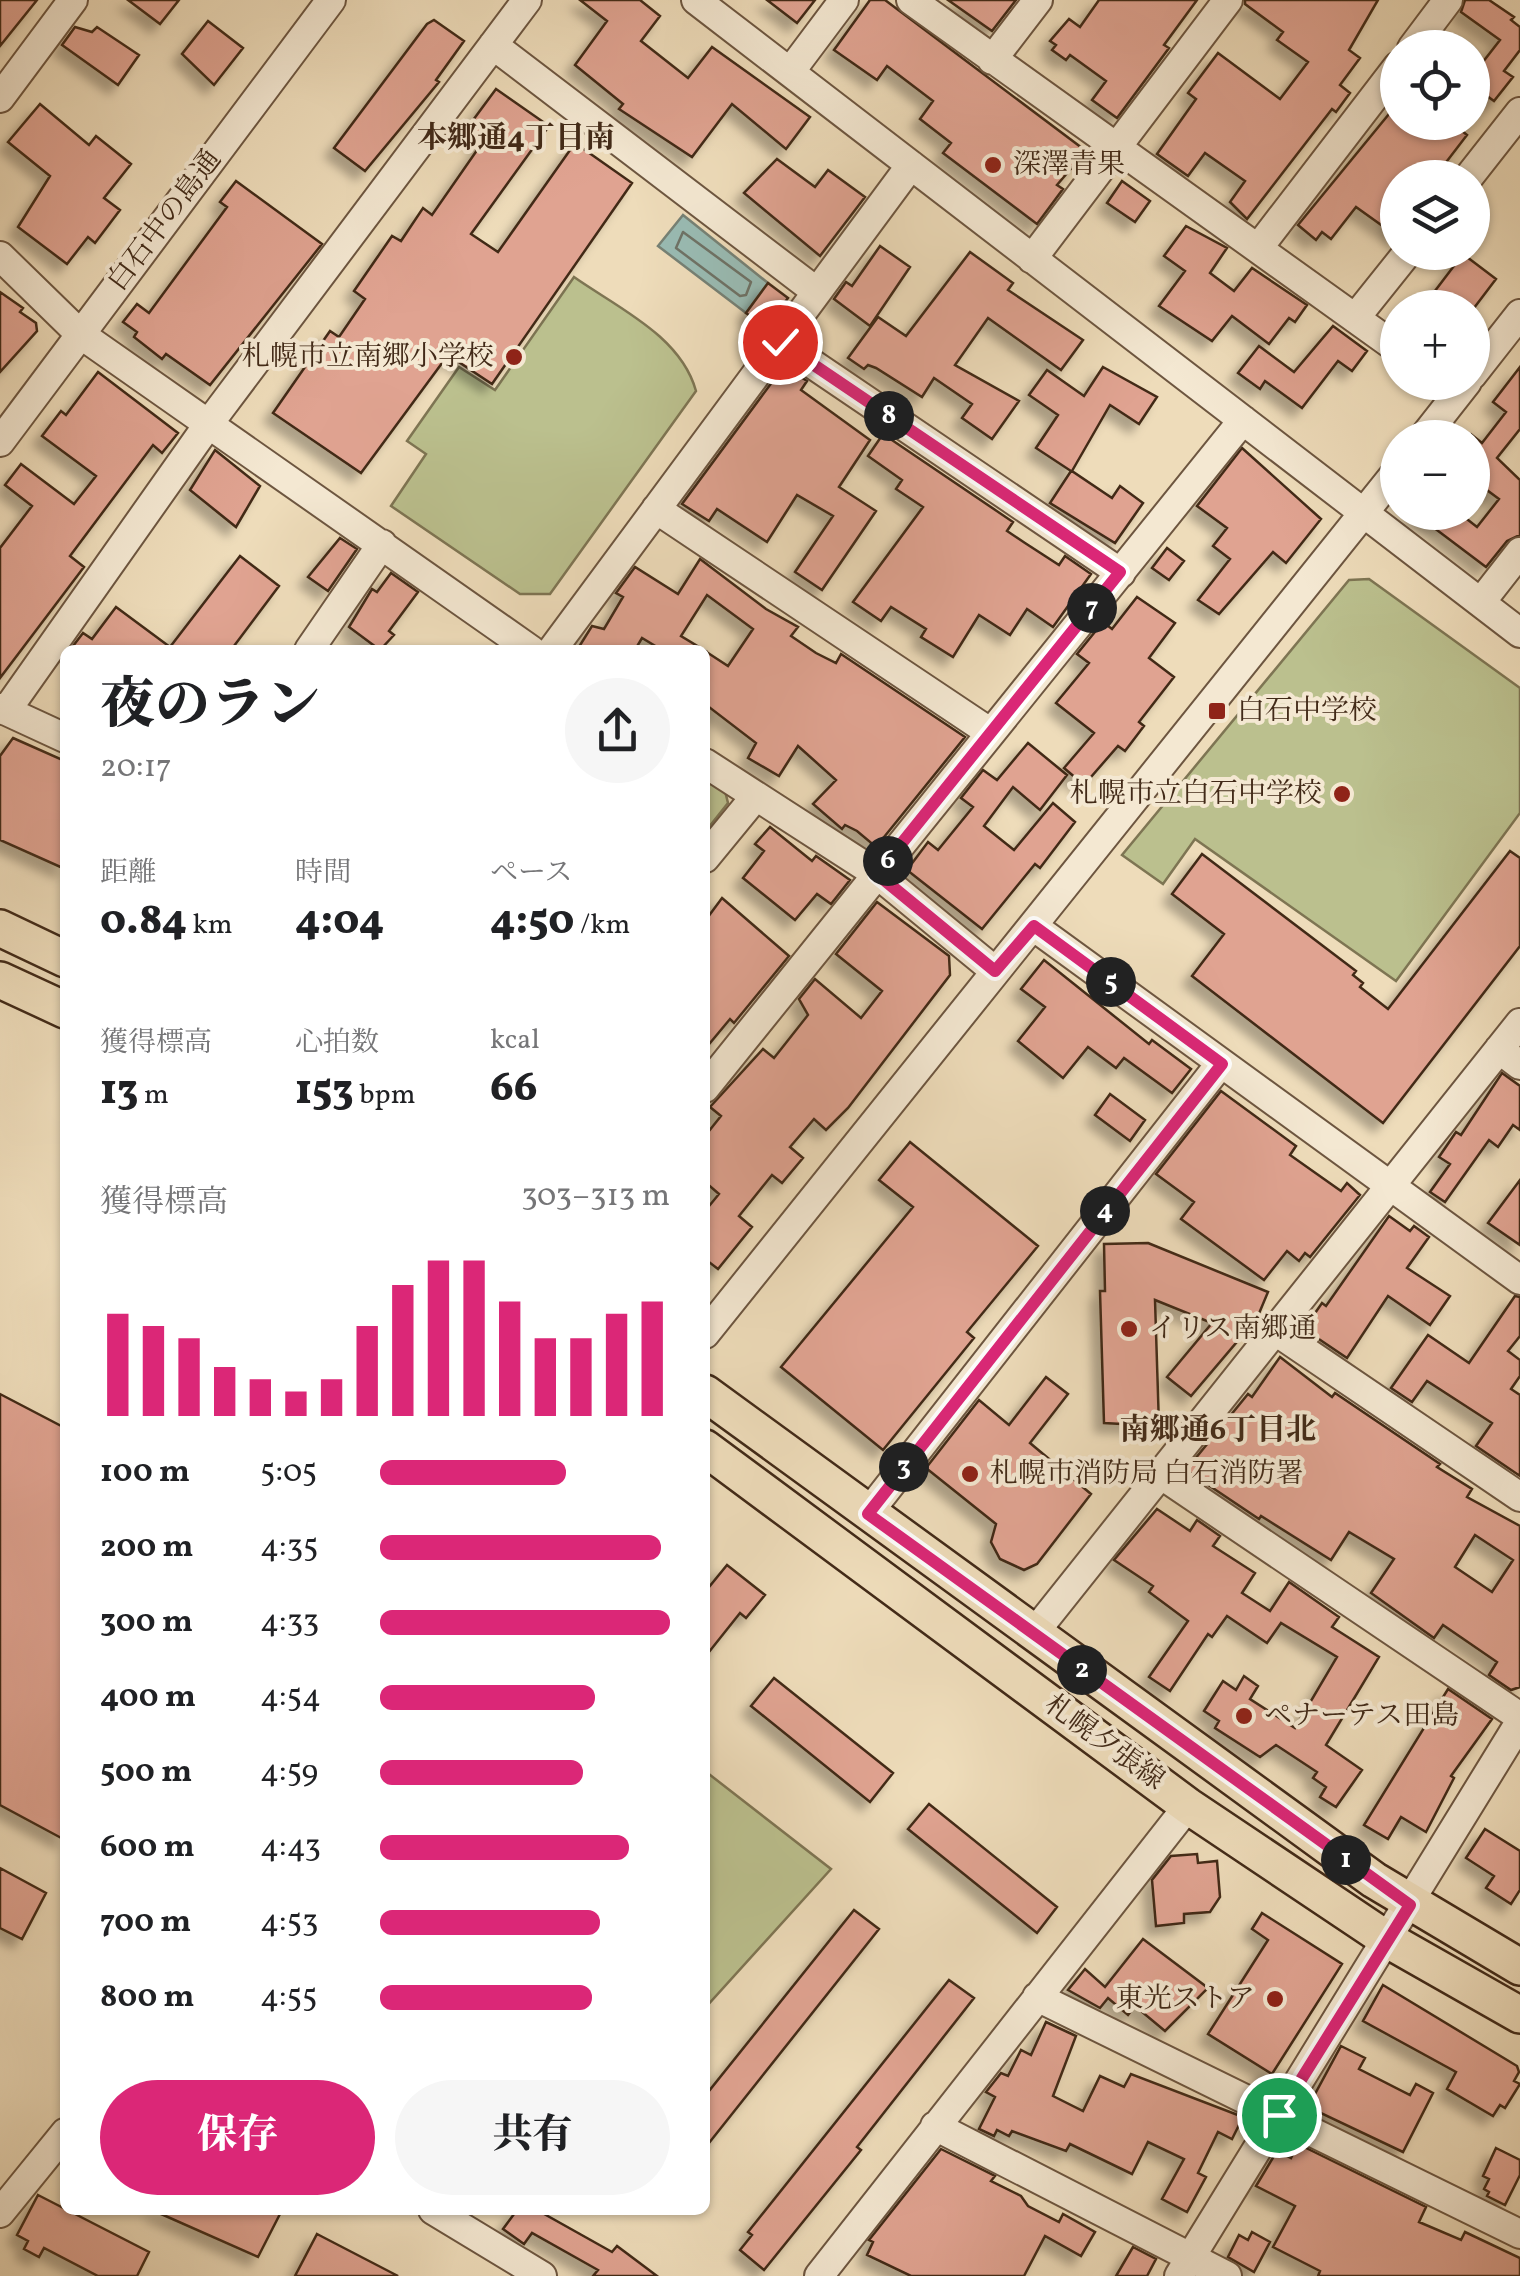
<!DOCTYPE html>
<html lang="ja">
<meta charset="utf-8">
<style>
:root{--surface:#fff;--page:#f6f6f6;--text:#202124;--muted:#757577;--accent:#db2777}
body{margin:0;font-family:Vollkorn,"Noto Serif JP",serif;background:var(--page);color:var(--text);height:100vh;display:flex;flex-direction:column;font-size:38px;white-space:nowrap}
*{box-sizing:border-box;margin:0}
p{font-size:32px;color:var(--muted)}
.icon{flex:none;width:55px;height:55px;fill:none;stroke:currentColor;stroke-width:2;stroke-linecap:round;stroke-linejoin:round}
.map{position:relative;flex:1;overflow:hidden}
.side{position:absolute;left:60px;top:645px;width:650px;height:1570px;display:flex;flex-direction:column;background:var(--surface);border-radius:15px;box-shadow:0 2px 8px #0004}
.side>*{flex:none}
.tools{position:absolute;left:1380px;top:30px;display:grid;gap:20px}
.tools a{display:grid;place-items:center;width:110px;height:110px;border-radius:50%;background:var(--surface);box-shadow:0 2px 8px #0004;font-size:50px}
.pin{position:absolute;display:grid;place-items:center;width:85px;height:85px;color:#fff;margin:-42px;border:5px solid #fff;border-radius:50%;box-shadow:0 2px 10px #0007}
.km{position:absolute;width:50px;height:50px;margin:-25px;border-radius:50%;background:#222;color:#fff;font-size:28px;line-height:50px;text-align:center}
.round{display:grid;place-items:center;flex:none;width:105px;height:105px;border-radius:52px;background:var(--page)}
.headline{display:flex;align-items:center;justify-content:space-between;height:170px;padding:0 40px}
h1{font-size:55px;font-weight:800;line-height:75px}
.figures{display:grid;grid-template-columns:repeat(3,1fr);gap:15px;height:170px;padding:10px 40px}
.figures div{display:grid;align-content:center}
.figures b{font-size:42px;font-weight:800}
.figures small{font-size:28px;font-weight:400}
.figures p{font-size:28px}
.chart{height:280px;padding:20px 40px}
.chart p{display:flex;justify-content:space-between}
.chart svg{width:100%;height:180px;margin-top:10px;stroke:var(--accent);stroke-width:6}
.cta{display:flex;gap:20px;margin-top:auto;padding:20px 40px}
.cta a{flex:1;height:115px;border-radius:60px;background:var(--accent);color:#fff;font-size:40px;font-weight:800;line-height:115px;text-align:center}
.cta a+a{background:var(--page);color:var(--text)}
ul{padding:0 40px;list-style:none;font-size:32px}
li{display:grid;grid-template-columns:160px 120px 1fr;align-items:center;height:75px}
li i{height:25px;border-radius:12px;background:var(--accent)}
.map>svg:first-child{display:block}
</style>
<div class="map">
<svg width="1520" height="2276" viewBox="0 0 1520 2276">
<defs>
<filter id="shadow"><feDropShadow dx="-9" dy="9" stdDeviation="5" flood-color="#0004"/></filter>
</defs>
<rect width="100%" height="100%" fill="#eedcba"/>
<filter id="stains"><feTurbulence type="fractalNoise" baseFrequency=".002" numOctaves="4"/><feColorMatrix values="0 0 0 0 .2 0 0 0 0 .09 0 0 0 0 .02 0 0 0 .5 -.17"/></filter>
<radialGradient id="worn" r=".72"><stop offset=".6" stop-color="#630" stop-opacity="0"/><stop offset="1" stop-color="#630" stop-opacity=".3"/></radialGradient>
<path fill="#bbc08e" stroke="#7e7553" stroke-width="2.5" d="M574,277c44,31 107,59 122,114l-146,203h-30l-129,-88 35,-52 -19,-13 52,-74 36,23z
M1369,579l151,109v125l-124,168 -201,-142 -32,45 -41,-29 227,-275z
M705,779l20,12 3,12 -23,29z
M705,1771l126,98 -126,139z"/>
<path fill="#99bbb3" stroke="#768175" stroke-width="2.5" d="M683,215l85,68 -22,30 -88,-67z"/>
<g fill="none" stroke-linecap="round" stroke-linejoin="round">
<path stroke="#6e7266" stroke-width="2.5" d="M683,232l68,50 -5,13 -6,1 -64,-48z"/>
</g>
<path fill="#e0a391" stroke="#422a18" stroke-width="2.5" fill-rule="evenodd" filter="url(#shadow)" d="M0,0h37l-37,46z
M128,0h51l-19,24z
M580,0h60l20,16 -19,25 47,37 24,-31 98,70 -24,32 -54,-45 -40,53 -73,-48 4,-5 -48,-39 32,-44z
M767,0h48l-18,23z
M870,0h15l201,151 -29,34 6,4 -26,35 -94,-71 8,-10 -31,-24 13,-18 -46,-35 -10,14 -43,-30z
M948,0h68l-24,31z
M1099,0h98l-33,45 5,3 -52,70 -25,-18 14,-19 -36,-26 -4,5 -14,-10 4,-5 -6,-4 19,-22 11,8z
M1245,0h133l-29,50 11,8 -20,27 10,8 -14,19 -4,-3 -85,110 -17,-17 15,-21 -40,-28 -17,23 -31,-22 39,-55 -8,-6 30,-40 62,46 28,-37 -31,-22 6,-8 -38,-28z
M1465,0h24l25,17 -3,3 9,7v23l-16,21 9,6 -19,24 -22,-16v-9l28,-36 -39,-28z
M434,20l30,21 -28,39 3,2 -74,89 -31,-23 93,-124z
M208,21l35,27 -29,37 -32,-31z
M75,27l17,5 5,-5 42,28 -21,30 -56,-40z
M496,89l53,37 -78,108 27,18 77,-109 57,40 -140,201 -44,-29 -87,118 -88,-60 57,-82 9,6 26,-38 -11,-8 38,-55 9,5 22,-33 9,7 50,-72 -17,-12z
M1398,103v19h53l16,13 -33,43h-36v59l-42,-30 -25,32 -9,-7 -6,8 -18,-15z
M40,104l49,41 7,-9 35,28 -27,34 16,12 -25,33 -7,-6 -21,27 -49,-37 32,-51 -42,-34z
M777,159l38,28 13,-17 37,27 -45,59 -76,-63z
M236,181l86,63 -112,141 -44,-31 -4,5 -28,-22 3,-5 -14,-10 14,-18 12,9 78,-106 -7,-5z
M1122,181l28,20 -15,21 -28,-19z
M1186,226l41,22 -17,25 24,18 18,-23 55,37 -12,17 -6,-4 -20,26 -37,-28 -20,25 -53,-35 26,-35 -21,-15z
M880,246l30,21 -40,59 -36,-27 12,-17 6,4z
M970,252l43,31 -5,7 75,50 -22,30 -73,-52 -33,47 64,36 -27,38 -30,-21 10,-14 -38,-26 -12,19 -46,-29 -8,-3 -4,4 -16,-11 30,-41 28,19z
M1463,254l33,25 -22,29h-52z
M768,283l20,15 -20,26h-7l-15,-11z
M0,292l23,16 -3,4 16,11 1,8 -37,41z
M1333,326l34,25 -15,20 -14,-10 -36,47 -37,-27 -5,8 -22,-16 21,-27 35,26z
M784,366l23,15 -6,9 69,50 -31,47 37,24 -54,79 -27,-18 38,-56 -36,-21 -30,47 -50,-33 -8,12 -27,-17z
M1103,367l54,30 -18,27 -29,-19 -38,66 40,27 8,-12 23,17 -28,40 -65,-40 21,-32 -35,-23 22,-33 -29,-20 18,-25 37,26z
M1520,367v62l-23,29 23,22v55l-13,6 -21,26 -73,-55h45l19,15 22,-28 -27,-20v-44l10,8 24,-31 -13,-10z
M98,372l80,61 -16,20 -9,-8 -83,111 14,11 -84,111v-130l32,-42 -27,-21 16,-21 53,40 22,-28 -54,-40 19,-25 5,4z
M883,434l130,88 -6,9 18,12 34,22 6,-9 26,18 -38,53 -26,-18 -17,26 -31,-20 -26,42 -32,-20 5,-8 -35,-22 -10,14 -28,-19 70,-95 -27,-18 6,-9 -34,-24z
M1242,448l79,71 -35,44 -13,-11 -54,62 -21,-14 32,-41 -17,-13 14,-18 -30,-22z
M215,450l45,36 -24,41 -46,-37z
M340,538l17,11 -29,42 -20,-14z
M1167,548l17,13 -15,19 -17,-12z
M240,556l39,30 -48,64h-161l13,-17 9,6 24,-32 54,40z
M700,559l66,50 32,18 -7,9 25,17 20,10 5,-9 124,83 -89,110 -19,-16 -12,-6 -3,4 -29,-25 23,-24 -38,-34 -19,30 -31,-18 8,-15 -51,-39v-53l23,15 25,-37 -46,-34 -26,41 23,14h-42l-20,-12 -7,12h-58l15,-24 12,3 19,-32 -7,-4 19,-26 43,27z
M391,573l27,19 -29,39 5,4 -14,15 -31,-23 23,-38 5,3z
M1137,597l38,26 -26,35 25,19 -35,45 5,4 -19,25 -7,-5 -34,39 -20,-17 30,-35 -38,-30 33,-40 -12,-9 26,-32 9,7z
M13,738l52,23v108l-65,-29v-84z
M1028,743l39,32 -27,35 -27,-23 -29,39 30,24 39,-47 22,19 -35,46 -5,-4 -53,65 -75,-59 21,-28 10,8 35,-43 -12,-9 22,-28 14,10z
M770,827l42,34 4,-5 34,24 -19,24 -14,-10 -22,26 -52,-42 21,-27 -9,-7z
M1510,851l10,7v88l-137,177 -191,-147 32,-42 -52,-40 30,-40 154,117 -3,4 10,8 -3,4 28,22z
M722,898l67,58 -55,67 -4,-4 -25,30v-128z
M877,902l72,54 1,19 -102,133 -22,22 -12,-11 -24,28 13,11 -21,25 -10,-8 -33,41 13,11 -34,42 -13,-10v-48l14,-17 -14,-12v-46l16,-20 -11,-9 53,-58 11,9 34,-43 -9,-16 16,-20 46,39 21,-27 -46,-37z
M1044,960l105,84 3,-4 39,29 -19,24 -48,-35 -8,10 -28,-21 -25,31 -45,-37 27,-34 -24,-18z
M1502,1073l18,13v44l-7,-5 -15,22 -9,-7 -44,62 -15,-10 20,-28 -11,-7 17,-25 5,3z
M1221,1091l75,55 -6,9 51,36 6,-8 13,12 -50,62 -5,-4 -6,8 -12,-10 -23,29 -83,-61 13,-17 -38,-28z
M1110,1094l35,26 -15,21 -35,-26z
M910,1142l128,104 -71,86 7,6 -91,112 -102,-83 132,-160 -34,-27z
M1520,1180v65l-32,-22z
M1389,1216l21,15 4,-5 15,11 -22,31 43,28 -20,29 -42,-29 -41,62 -43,-29 18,-26 4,3z
M1148,1243l120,49 -13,31 -8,-2 -6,16 -50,59 -24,-19 45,-54 -57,-23 4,126 -55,-3 -4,-132h5l-1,-47z
M1515,1296l5,1v39l-12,15 12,9v16l-9,13 9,6v81l-44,-30 16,-23 -65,-42 -15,21 -21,-14 37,-53 41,28z
M1280,1357l52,40 3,-4 105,71 -3,3 35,22 -5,8 53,29v161l-9,3 -22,-15 8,-13 -54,-37 -9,13 -63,-45 23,-34 -45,-27 -18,28 -70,-44 -2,3 -73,-49 62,-76 4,3zM1475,1535l38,25 -21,32 -37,-25z
M1046,1377l22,17 -38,49 61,51 -54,70 -13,6 -24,-11 -9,-17 5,-18 -70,-56 53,-68 30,25z
M0,1394l65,34v412l-65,-35z
M1157,1509l33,22 7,-11 23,16 -7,10 42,27 -13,20 28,18 19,-29 50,35 -7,10 47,30 -53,88 36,25 -26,37 -16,-10 6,-10 -13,-9 4,-6 -41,-27 -16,12 -45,-29 4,-7 -15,-10 19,-30 13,9 8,-14 14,10 -8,13 45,29 42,-71 -56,-34 -14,20 -40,-27 -15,21 -4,-3 -38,57 -21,-14 39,-56 -39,-29 4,-6 -39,-26z
M727,1565l38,30 -19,23 -6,-5 -35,44v-65z
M774,1678l119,95 -23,29 -119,-96z
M1448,1689l44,30 -41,57 3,2 -28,54 -25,-15 -13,22 -24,-14z
M929,1804l128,103 -20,26 -129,-104z
M1485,1829l35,22v39l-9,14 -25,-16 8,-12 -28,-18z
M1197,1854l1,9 19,-2 3,36 -10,15 -26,2v9l-28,3 -4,-46 19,-24z
M0,1868l46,25 -24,46 -22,-11z
M854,1910l25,19 -174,219v-52z
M1262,1913l80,51 -70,110 -64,-40 60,-94 -16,-11z
M1143,1939l65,49 -43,43 -30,-25 -7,9 -20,-17 -8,10 -32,-18 17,-21 20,18z
M949,1980l25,18 -117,149 4,3 -97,120 -24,-20 12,-15 -4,-3z
M1383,1985l134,81 2,6 -5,9 6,3 -15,24 -5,-3 -7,11 -46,-27 9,-17 -93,-51z
M1046,2022l30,14 -23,60 30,15 17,-35 24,11 7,-13 112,43 -11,22 -14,-7 -20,41 8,4 -19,35 -25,-13 22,-40 -36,-17 -16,32 -62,-30 -4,7 -54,-20 -3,5 -12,-6 -3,6 -15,-7 16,-32 -9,-5 15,-19 7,3 13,-26 10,5z
M1341,2046l24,12 -6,11 51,26 6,-11 17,9 -30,59 -95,-45z
M1298,2144l128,63 -7,15 42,18 4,-8 55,26v18h-202l2,-5 -47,-24 22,-41 -39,-20 21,-35 14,7z
M1496,2148l24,12v15l-15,30 -18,-9 2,-4 -5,-3 5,-10 -6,-3z
M941,2149l54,27 -4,5 30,15 7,10 31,16 4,-8 32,18 -14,24 -36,-20 -21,40h-113l-44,-21 6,-13 -4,-2z
M38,2195l111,57 -12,24h-39l-54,-28 -5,9 -15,-8 4,-8 -11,-6z
M152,2210h130l-24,47z
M517,2210h20l75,42 5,-6 40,30h-64l5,-6 -66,-37 -8,11 -21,-15z
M1252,2232l18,10 -16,30 -26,-15 11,-22 9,5z
M317,2234l81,42h-103z
M1133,2247l23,12 -9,17h-31z"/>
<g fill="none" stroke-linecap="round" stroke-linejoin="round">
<g stroke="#6d5640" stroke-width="32">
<path id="minor" d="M696,0l824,633
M911,0l487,349
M493,45l324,247
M1412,48l36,-48
M992,60l46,-60
M790,72l54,-72
M0,98l73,-98
M1468,178l52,-66
M1259,247l139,-181
M0,256l80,78 451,316
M1032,259l196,-259
M1356,317l52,-65
M780,342l341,231
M1472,375l48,-61
M1423,438l44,-56
M0,442l331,-442
M656,509l335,224
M1481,602l39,-50
M309,650l73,-106
M552,650l359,-485
M0,708l65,30
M6,711l204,-289 317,-422
M705,763l172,111 118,97
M705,858l51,-62
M1033,926l487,354
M1499,1049l21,16
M705,1088l538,-668
M1274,1330l246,167
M705,1334l693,-864
M1160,1474l360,243
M868,1513l353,-450
M1034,1633l486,-610
M1037,1997l483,237
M935,2126l292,150
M433,2210l109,66
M0,2213l65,-80
M819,2276l369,-470
M1179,2276l341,-554"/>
</g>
<g stroke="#422a18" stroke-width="40">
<path id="major" d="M0,928l65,31
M0,980l65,30
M705,1393l669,487 146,87
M705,1448l483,358 200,134 132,75"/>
</g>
<use href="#minor" stroke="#f4e8d2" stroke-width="28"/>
<use href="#major" stroke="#eedcba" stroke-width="35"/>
</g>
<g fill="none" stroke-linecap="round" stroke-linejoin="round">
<g stroke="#fff" stroke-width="20">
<path id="route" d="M780,342l340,230 -243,302 118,97 39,-45 188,138 -354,450 542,391 -131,210"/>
</g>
<use href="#route" stroke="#db2777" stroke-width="12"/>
</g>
<g fill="#8f2418" stroke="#f4e8d2" stroke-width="4">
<circle cx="993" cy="165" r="10"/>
<circle cx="514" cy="357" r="10"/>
<rect x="1207" y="701" width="20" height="20" rx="5"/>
<circle cx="1342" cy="794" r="10"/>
<circle cx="1129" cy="1329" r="10"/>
<circle cx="970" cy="1474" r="10"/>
<circle cx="1244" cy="1716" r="10"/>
<circle cx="1275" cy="1999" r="10"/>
</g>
<g text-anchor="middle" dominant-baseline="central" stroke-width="8" stroke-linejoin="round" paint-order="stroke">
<g font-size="28" fill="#422a18" stroke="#f4e8d2" text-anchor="start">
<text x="1013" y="165">深澤青果</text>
<text x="494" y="357" text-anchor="end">札幌市立南郷小学校</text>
<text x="1237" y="711">白石中学校</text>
<text x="1322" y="794" text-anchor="end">札幌市立白石中学校</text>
<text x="1149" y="1329">イリス南郷通</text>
<text x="990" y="1474">札幌市消防局 白石消防署</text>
<text x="1264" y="1716">ペナーテス田島</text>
<text x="1255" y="1999" text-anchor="end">東光ストア</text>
</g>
<g font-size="28" fill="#422a18" stroke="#f4e8d2">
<text transform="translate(165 221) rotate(-53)">白石中の島通</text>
<text transform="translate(1104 1743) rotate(36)">札幌夕張線</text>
</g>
<g font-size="30" font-weight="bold" fill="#422a18" stroke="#f4e8d2">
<text x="516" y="139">本郷通4丁目南</text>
<text x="1218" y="1431">南郷通6丁目北</text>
</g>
</g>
<rect width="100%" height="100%" filter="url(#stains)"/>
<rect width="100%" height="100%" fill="url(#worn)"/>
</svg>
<div class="tools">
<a><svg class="icon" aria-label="locate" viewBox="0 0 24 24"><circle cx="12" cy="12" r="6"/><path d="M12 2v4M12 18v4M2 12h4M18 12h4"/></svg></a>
<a><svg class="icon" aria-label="layers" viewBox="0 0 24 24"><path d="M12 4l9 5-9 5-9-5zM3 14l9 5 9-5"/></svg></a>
<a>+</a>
<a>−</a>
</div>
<div class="pin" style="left:1279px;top:2115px;background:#1e9e55"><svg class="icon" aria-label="arrive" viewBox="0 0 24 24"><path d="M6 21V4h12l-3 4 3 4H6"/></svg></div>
<div class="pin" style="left:780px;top:342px;background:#d93025"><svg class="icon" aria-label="check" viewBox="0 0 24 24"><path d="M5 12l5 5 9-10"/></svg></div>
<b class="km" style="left:1346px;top:1860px">1</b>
<b class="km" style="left:1082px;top:1670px">2</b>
<b class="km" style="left:904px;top:1467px">3</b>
<b class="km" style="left:1105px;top:1211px">4</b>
<b class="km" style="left:1111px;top:982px">5</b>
<b class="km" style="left:888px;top:861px">6</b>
<b class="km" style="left:1092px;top:608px">7</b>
<b class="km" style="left:889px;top:416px">8</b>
<section class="side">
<div class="headline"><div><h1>夜のラン</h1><p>20:17</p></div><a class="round"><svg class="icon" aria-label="share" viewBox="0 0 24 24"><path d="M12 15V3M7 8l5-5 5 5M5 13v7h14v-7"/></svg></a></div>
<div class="figures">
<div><p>距離</p><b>0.84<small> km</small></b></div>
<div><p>時間</p><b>4:04</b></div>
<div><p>ペース</p><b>4:50<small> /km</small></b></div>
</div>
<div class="figures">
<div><p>獲得標高</p><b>13<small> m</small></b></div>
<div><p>心拍数</p><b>153<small> bpm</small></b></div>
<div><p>kcal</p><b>66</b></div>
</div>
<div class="chart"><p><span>獲得標高</span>303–313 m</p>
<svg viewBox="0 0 160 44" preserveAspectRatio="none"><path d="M5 44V19M15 44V22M25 44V25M35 44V32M45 44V35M55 44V38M65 44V35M75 44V22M85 44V12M95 44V6M105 44V6M115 44V16M125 44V25M135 44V25M145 44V19M155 44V16"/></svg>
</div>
<ul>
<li><b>100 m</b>5:05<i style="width:64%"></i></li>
<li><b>200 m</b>4:35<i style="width:97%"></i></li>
<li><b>300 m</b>4:33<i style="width:100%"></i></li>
<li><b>400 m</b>4:54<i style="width:74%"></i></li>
<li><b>500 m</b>4:59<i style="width:70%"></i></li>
<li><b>600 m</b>4:43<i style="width:86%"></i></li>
<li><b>700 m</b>4:53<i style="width:76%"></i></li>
<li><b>800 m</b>4:55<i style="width:73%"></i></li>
</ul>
<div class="cta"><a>保存</a><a>共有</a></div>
</section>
</div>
